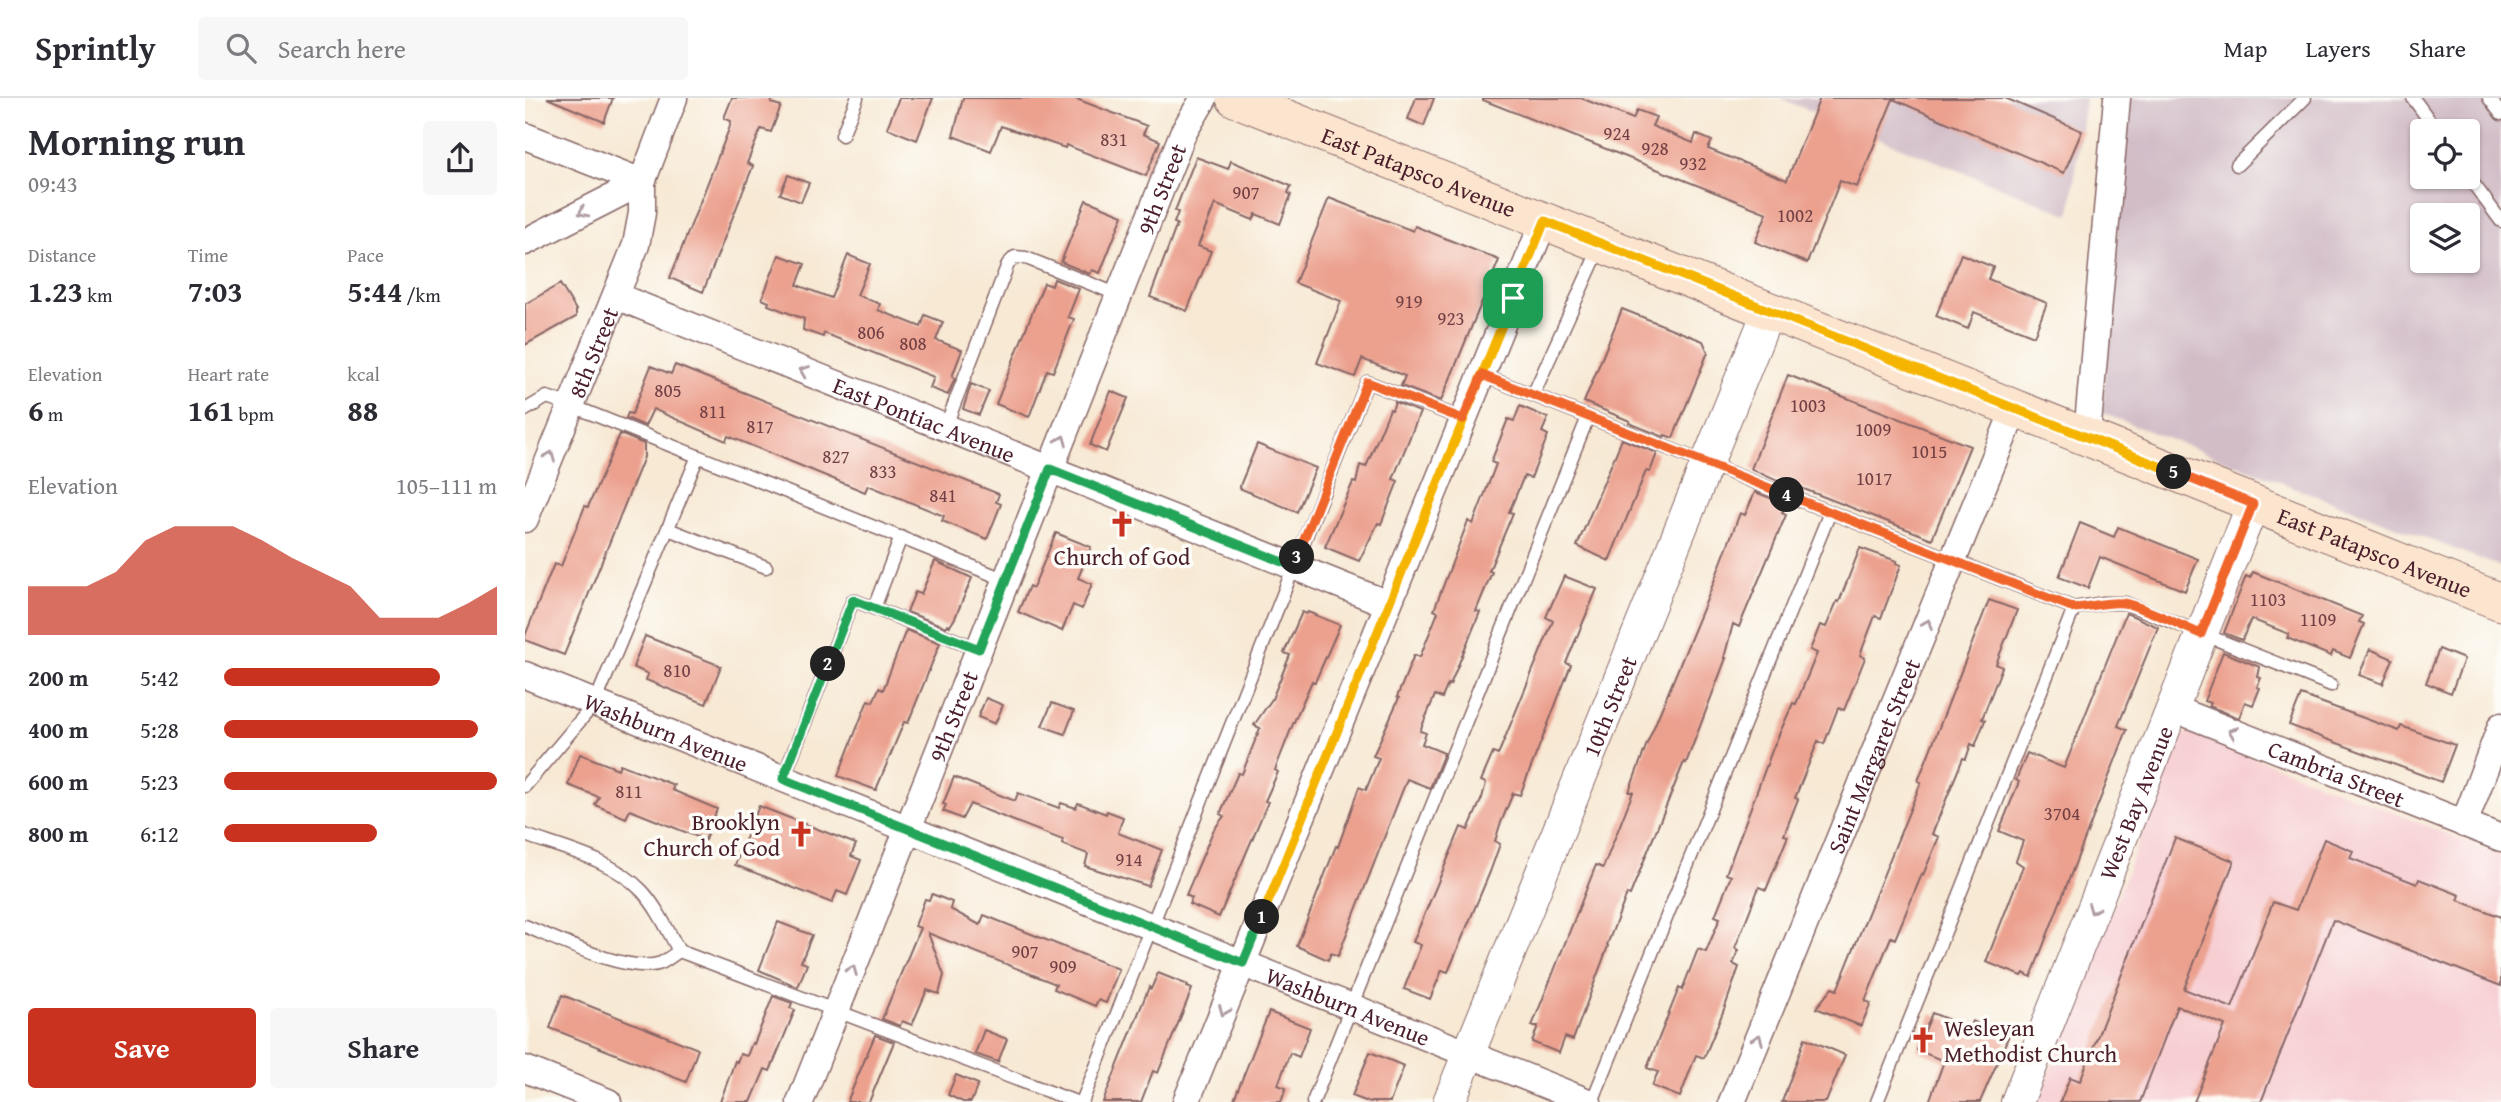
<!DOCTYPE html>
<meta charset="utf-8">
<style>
:root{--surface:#fff;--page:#f7f7f7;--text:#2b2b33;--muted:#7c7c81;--line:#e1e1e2;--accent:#c8321e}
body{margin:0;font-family:"Gentium Book Plus",serif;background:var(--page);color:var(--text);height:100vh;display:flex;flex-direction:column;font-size:26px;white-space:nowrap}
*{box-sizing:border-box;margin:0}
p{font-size:23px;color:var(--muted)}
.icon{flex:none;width:38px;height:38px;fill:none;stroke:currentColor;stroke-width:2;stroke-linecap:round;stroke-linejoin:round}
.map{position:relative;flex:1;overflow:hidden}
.sheet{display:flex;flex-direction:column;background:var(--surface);width:525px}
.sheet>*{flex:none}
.tools{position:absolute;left:1885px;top:21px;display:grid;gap:14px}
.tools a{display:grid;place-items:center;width:70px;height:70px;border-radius:7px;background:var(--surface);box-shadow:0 2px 5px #0004;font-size:35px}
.pin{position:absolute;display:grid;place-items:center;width:60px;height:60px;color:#fff;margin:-30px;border-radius:14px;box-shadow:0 4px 10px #0006}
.km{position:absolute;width:35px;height:35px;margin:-18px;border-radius:50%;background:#222;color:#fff;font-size:19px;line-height:35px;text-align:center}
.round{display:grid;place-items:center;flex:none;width:74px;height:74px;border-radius:7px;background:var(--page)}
.overview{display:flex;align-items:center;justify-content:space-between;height:119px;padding:0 28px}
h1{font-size:38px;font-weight:800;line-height:52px}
.stats{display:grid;grid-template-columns:repeat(3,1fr);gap:10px;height:119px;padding:7px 28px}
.stats div{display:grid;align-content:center}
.stats b{font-size:30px;font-weight:800}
.stats small{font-size:19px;font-weight:400}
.stats p{font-size:19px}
.chart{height:196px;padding:14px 28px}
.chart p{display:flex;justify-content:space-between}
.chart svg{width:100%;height:126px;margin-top:7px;fill:var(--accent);opacity:.7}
.cta{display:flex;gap:14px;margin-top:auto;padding:14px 28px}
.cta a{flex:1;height:80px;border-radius:7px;background:var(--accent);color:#fff;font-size:28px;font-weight:800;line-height:80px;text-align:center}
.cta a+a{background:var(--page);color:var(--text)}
ul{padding:0 28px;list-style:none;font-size:23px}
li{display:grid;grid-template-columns:112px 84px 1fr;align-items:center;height:52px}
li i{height:18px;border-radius:9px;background:var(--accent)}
header{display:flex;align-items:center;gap:42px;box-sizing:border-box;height:98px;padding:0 35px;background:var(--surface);border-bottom:2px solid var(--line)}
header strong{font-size:33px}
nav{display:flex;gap:38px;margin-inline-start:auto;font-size:24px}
.search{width:490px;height:63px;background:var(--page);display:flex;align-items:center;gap:18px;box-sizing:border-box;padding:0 24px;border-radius:7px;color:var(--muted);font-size:26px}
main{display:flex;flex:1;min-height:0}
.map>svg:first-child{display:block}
</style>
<header>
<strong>Sprintly</strong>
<div class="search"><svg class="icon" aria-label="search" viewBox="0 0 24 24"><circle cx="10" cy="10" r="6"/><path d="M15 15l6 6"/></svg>Search here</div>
<nav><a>Map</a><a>Layers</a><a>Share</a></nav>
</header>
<main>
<section class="sheet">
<div class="overview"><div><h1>Morning run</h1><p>09:43</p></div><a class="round"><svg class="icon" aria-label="share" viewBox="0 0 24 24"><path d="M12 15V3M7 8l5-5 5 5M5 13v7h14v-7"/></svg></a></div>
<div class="stats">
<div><p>Distance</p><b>1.23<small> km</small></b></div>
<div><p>Time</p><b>7:03</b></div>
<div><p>Pace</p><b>5:44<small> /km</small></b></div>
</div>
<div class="stats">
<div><p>Elevation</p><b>6<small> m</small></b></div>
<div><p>Heart rate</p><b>161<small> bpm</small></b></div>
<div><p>kcal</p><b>88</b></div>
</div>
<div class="chart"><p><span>Elevation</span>105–111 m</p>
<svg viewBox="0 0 160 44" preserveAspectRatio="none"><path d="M0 44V27L10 27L20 27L30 22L40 11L50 6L60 6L70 6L80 11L90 17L100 22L110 27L120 38L130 38L140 38L150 33L160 27V44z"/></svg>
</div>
<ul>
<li><b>200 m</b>5:42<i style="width:79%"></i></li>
<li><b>400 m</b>5:28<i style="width:93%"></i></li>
<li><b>600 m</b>5:23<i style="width:100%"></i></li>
<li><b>800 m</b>6:12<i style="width:56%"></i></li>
</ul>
<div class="cta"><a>Save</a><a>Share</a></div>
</section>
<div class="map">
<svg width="1976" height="1004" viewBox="0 0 1976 1004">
<rect width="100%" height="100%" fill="#fdfcf7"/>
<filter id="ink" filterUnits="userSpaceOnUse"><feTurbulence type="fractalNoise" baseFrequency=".0143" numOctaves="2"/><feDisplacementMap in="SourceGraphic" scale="14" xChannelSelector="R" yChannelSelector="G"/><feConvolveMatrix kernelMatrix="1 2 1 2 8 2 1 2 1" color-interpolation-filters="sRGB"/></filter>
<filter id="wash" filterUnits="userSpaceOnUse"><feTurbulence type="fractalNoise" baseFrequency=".00686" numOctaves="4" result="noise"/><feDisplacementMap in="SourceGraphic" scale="28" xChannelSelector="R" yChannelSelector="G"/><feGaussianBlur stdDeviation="1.57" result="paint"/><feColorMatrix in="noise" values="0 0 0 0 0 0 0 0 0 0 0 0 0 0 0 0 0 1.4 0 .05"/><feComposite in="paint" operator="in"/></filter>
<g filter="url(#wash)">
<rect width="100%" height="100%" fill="#f7e9d4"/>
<path fill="#f7cfd3" d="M1665,634l311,123v247h-463l141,-365z"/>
<path fill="#d2bdc7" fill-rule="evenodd" d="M1254,0h306l-15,117z
M1603,0h373v469l-399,-154zM1897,33h45v46h-45zM1897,117h45v46h-45z"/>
<g id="blocks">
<path fill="#eca18f" d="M22,0h66l-9,24z
M207,0h41l-2,5 10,3 -10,26 -10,-3 -14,34 6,3 -50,126 -33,-14 59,-149 2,-8 -7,-3z
M374,0h34l-16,42 -30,-12z
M438,0h111l73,28 -4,8 17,7 -14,35 -80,-31 -1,3 -64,-22 -10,25 -38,-15z
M891,0h18l-10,28 -16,-7z
M958,0h98l52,21 4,-9 19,7 -4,9 41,17 3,-9 16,7 -4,8 79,31 33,-82h185l77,33 -18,42 -171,-74 -36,88 -17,-6 -33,82 -52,-21 12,-29 -284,-113z
M671,59l32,12 3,-8 60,25 -3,7 3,2 -11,29 -24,-10 -3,6 -38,-16 -17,42 13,5 -24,60 -37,-14 27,-73 -3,-1 4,-11 -3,-1z
M263,77l21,8 -8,19 -21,-8z
M804,100l84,33 2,-5 84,34 -58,141 -40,-15 4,-10 -43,-17 -7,18 -38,-14 24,-62 -46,-18z
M561,102l37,15 -23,58 -8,-3 -2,4 -29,-12z
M1436,156l32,13 -5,12 59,24 -13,33 -60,-24 -6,17 -32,-13z
M254,157l26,9 -8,21 34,13 17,-43 22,9 -13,31 23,9 -2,6 43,17 4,-12 18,7 -7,18 26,10 -10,27 3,1 -7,17 -18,-7 4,-11 -110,-44 -1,4 -20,-7 1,-11 -36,-14 1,-3 -7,-3z
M529,181l25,10 -11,28 6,2 -21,53 -6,-2 -18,47 -33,-13 48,-121 8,3z
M35,186l16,26v7l-51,28v-41z
M1097,211l81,32 5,11 -35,86 -8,-3 -1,2 -35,-14 1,-2 -46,-19z
M150,267l324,129 -3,8 5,2 -14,35 -45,-18 2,-5 -76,-31 -3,7 -137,-56 -2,5 -73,-32 -8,17 -19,-8 2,-5 4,1 19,-48 20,8z
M1263,277l182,71 -38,93 -141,-55 2,4 -42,-19z
M446,286l18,7 -10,24 -16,-6z
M586,293l17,7 -22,54 -16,-7z
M870,304l25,10 -27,67 5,2 -17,43 -3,-1 -19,38 -34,-14 28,-65 3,1 4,-18 6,2 24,-58 2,1z
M995,308l28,12 -6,14 6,3 -17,43 -7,-2 -15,36 4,1 -24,58 3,1 -16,39 4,1 -30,73 -2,-1 -6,14 -7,-3 -15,36 6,2 -4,11 22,9 -14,35 -23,-9 -69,177 -7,-3 -3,7 -31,-14 39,-100 2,1 21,-60 7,3 13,-32 -6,-2 26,-58 -2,-1 17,-42 6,2 18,-45 -4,-2 34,-89 5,3 12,-31 11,-29 -5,-2 17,-43 6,2z
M95,336l24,10v13l-80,198 -39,-15v-4l29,-72 7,2 24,-60 3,1z
M1097,341l35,14 -7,19 -4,-1 -37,90 -32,-15z
M732,346l59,24 -19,44 -58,-24z
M1230,394l31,12 -4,9 4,2 -47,112 -6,-3 -9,34h2l-40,105 -2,-1 -54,133 -3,-1 -20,51 1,1 -35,94 -8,-3 -6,16 -27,-11 6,-16h-6l64,-161 7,3 30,-76h-4l17,-46 62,-149 32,-84 5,2z
M1555,425l34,14 4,-10 80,32 -13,32 -85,-34 -12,31 -29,-11z
M531,435l35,14 -13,31 14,6 -10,25 -9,-4 -11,26 -44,-19 11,-26 4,2z
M1335,450l37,13 -1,2 5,2 -20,53 -6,-2 -15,39 5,3 -21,52 -6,-2 -14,36 -6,-3 -23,57 3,1 -14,36 4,1 -22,54 -7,-3 -24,61 4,2 -6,14 6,3 -14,40 -21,51 -8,-3 -16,42 -28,-11 6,-14 -11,-4 32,-80 3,2 16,-41 8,3 14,-34 -5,-2 16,-40 -5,-2 47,-126 20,-45 3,1 21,-51 -7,-3 10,-25 6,2 11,-26 2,1z
M410,463l37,17 -17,40 -5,8 -3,-1 -1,2 -39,-15 8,-20 6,2z
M1728,474l109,44 -3,6 5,2 -14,34 -17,-7 -2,5 -44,-18 2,-4 -38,-15 -9,21 -18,-7 22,-57 4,2z
M1039,478l33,13 -31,74 5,2 -32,82 -19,48 -7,-2 -13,32 -5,16 5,3 -10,28 -42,100 -6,-2 -12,29 -26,-10 17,-44 -8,-3 48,-115 7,3 14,-32 4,-15 -5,-2 12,-28 5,2 55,-134 -7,-4z
M1464,502l28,10 -21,54 6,3 -20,52 3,1 -10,26 -4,-2 -5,15 -3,-1 -31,76 7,3 -16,38 -1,-1 -27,65 -4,-2 -26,64 6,2 -10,23 -45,-18 16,-20 5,2 84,-208 -3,-1z
M777,514l5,2 1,-2 32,13 -25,57 -3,-1 -19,43 -18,46 3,2 -13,29 3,1 -49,115 -30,-13 3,-6 -6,-3 27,-64 11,-15 -4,-2 18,-41 4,1 18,-46 -6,-3 18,-26 18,-44 -6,-2z
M1601,515l32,14 -40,99 9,4 -96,247 -7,-4 -2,3 -36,-14 37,-96 -7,-5 7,-20 -24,-10 20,-49 -3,-2 11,-27 37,15z
M381,532l34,13 -32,80 -4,-1 -28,68 -38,-14 30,-76 5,2 6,-14 4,2z
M120,538l76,30 -15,38 -60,-24 2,-6 -15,-7z
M1845,551l23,10 -10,25 -24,-9z
M1914,551l25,10 -13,34 -25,-10z
M1698,554l37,15 -2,10 3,1 -4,9 3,1 -7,17 -8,-3 -6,16 -30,-12 2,-3 -7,-2z
M1776,597l98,36 2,-5 54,19 -14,37 -152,-57z
M461,600l17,7 -8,19 -17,-7z
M527,605l22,8 -9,23 -23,-8z
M55,656l38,15 2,-5 54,21 -2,5 45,19 -12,31 -75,-30 -4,8 -31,-13 4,-8 -31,-12z
M429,679l61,24 3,-8 41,15 2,-5 15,5 2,-5 28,11 1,-3 16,6 -5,16 44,17 -14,36 -63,-20 3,-12 -26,-10 1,-4 -93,-36 -8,15 -19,-8 3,-6 -3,-1z
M234,708l97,38 -5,12 10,4 -14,35 -10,-4 -5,12 -97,-38z
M1650,740l59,23 -50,128 48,19 41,-106 23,8 28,-71 29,12 -3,7 67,26 2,-5 41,16 -2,5 43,17v69l-168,-66 -72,182h-67l31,-77 -48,-19 -37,96h-80l10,-25 10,4z
M407,796l20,8 -2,7 30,16 4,-10 135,54 -13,34 -8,-3 -3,6 -41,-17 2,-5 -128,-51 16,42 -5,19 -12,-4 -15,35 -10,-4 -2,5 -18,-7 38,-91 -5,-2 10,-27 4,1z
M253,824l34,13 -11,27 6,2 -9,23 -39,-17z
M633,875l30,12 -1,2 5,2 -34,84 -5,-2 -12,31h-38l46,-115 2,2z
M37,897l136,54 -12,33 -136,-54z
M248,898l19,7 -2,5 5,2 -25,61 -5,-2 -14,33h-31l15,-41 2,1 3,-8 7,2 5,-13 2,1z
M744,914l41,16 -11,29 -9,-4 -12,32 8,3 -5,14h-48z
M1407,915l37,15 3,-7 37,14 -29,67h-51l15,-41 -27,-11z
M459,932l23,9 -9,23 -23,-8z
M350,937l19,7 -25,60h-22z
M1280,940l40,17 -19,47h-44z
M845,954l34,14 -14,36h-22l-16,-6z
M431,977l22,9 -7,18h-8l-15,-7z"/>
</g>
</g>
<g filter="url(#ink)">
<use href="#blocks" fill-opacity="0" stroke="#876666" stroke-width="2"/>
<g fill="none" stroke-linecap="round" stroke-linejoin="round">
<g stroke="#876666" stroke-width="15">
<path id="service" d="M1888,0l24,33
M1964,0l12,16
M317,37l15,-37
M1712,67l68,-67
M1942,77l34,46
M957,277l592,233 30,-5h21l206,82
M1008,297l67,-148
M0,312l22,-13 23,8 436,175
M420,330l63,-164 7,-7 11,1 93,37
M143,431l98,38
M349,510l27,-71
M258,681l70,-179 126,49
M0,688l70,-83 103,-247
M0,737c39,14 87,24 117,56 15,16 26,40 37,60 -6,4 -12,9 -18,12 -32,12 -104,-24 -136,-37
M154,853l397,151
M557,1004l285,-720 96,37
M788,1004l275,-685
M1067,1004l238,-590
M1352,1004l197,-494"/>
</g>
<g stroke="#876666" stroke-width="29">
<g id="minor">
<path d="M0,38l117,46"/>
<path d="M0,144l117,-60 32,-84"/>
<path id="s1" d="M91,198l772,308"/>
<path d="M1562,338l30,-338"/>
<path id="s2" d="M0,421l111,-274 6,-32v-31"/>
<path id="s3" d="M0,577l1063,427"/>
<path id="s4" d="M1647,610l329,130"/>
<path d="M1939,726l37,-98"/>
<path d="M0,971l83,33"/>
<path id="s5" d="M275,1004l383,-969 21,-35"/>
<path d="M661,1004l358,-881"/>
<path id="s6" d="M1207,1004l283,-694"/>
</g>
</g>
<g stroke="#876666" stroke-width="34">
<g id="tertiary">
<path id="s7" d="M924,1004l320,-792"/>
<path id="s8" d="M1492,1004l236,-598"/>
</g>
</g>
<g stroke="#876666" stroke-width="39">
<g id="secondary">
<path id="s9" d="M710,0l1266,504"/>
</g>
</g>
<use href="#service" stroke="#fff" stroke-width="12"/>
<use href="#minor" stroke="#fff" stroke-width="26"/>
<use href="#tertiary" stroke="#fff" stroke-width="32"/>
<use href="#secondary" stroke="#fce5cf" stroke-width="37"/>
</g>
<defs><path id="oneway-chevron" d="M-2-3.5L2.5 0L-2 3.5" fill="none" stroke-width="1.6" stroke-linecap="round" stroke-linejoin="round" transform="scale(1.75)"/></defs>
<g stroke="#ae9aa0">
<use href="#oneway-chevron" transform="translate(58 114) rotate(153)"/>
<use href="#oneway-chevron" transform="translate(279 273) rotate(-158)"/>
<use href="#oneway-chevron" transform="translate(537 342) rotate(-68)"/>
<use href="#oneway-chevron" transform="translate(25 358) rotate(-68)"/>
<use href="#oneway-chevron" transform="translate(1402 526) rotate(-68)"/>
<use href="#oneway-chevron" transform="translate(1708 634) rotate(-158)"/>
<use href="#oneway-chevron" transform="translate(1568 811) rotate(112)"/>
<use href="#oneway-chevron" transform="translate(327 872) rotate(-68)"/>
<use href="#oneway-chevron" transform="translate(699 913) rotate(112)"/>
<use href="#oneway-chevron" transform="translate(1233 941) rotate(-68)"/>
</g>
</g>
<g fill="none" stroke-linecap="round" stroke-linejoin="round" filter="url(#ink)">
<g stroke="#fff" stroke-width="14">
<path id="split-1" d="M737,819l251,-619"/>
</g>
<g stroke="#fff" stroke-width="14">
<path id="split-2" d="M303,566l-45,115 460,184 19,-46"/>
</g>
<g stroke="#fff" stroke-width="14">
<path id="split-3" d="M303,566l25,-64 126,49 71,-180 243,97 4,-9"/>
</g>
<g stroke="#fff" stroke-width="14">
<path id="split-4" d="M772,459l70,-175 96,37 19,-44 305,120"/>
</g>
<g stroke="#fff" stroke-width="14">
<path id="split-5" d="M1262,397l287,113c17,-1 32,-7 49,-5 20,3 58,23 78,31l52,-130 -79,-32"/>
</g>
<g stroke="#fff" stroke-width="14">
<path id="split-6" d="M988,200l32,-77 629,251"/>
</g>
<use href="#split-1" stroke="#f5b400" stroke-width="9"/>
<use href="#split-2" stroke="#22a559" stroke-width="9"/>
<use href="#split-3" stroke="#22a559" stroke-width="9"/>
<use href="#split-4" stroke="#f0652b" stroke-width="9"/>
<use href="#split-5" stroke="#f0652b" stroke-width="9"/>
<use href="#split-6" stroke="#f5b400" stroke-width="9"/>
</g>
<defs>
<g id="church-bare" transform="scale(2.1)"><path d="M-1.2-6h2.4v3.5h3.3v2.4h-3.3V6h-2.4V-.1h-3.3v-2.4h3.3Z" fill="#c8321e" stroke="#fdfcf7" stroke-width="2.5" paint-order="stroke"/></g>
</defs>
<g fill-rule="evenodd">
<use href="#church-bare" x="597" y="426"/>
<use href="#church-bare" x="276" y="736"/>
<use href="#church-bare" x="1398" y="942"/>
</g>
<g text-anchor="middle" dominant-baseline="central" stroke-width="7" stroke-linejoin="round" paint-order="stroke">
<g font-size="19" fill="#724044">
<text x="1092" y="35">924</text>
<text x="589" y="41">831</text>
<text x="1130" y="50">928</text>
<text x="1168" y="65">932</text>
<text x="721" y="94">907</text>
<text x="1270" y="117">1002</text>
<text x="884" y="203">919</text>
<text x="926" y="220">923</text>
<text x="346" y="234">806</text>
<text x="388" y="245">808</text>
<text x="143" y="292">805</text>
<text x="1283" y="307">1003</text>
<text x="188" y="313">811</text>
<text x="235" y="328">817</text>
<text x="1348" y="331">1009</text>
<text x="1404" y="353">1015</text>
<text x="311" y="358">827</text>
<text x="358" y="373">833</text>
<text x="1349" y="380">1017</text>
<text x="418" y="397">841</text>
<text x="1743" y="501">1103</text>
<text x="1793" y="521">1109</text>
<text x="152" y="572">810</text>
<text x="104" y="693">811</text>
<text x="1537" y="715">3704</text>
<text x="604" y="761">914</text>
<text x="500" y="853">907</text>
<text x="538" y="868">909</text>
</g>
<g font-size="23" fill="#4a1f2b" stroke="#fdfcf7">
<text stroke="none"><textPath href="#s9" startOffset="198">East Patapsco Avenue</textPath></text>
<text stroke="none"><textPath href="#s5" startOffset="982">9th Street</textPath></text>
<text stroke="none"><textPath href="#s2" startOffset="180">8th Street</textPath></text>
<text stroke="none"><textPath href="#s1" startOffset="332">East Pontiac Avenue</textPath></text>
<text stroke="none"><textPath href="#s9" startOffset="1227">East Patapsco Avenue</textPath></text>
<text stroke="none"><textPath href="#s7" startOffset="427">10th Street</textPath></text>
<text stroke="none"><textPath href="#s5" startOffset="415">9th Street</textPath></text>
<text stroke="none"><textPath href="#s3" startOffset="152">Washburn Avenue</textPath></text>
<text stroke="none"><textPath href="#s6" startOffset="374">Saint Margaret Street</textPath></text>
<text stroke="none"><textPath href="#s4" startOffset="177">Cambria Street</textPath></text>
<text stroke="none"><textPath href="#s8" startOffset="322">West Bay Avenue</textPath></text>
<text stroke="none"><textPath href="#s3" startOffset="887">Washburn Avenue</textPath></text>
</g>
<g font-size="23" fill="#4a1f2b" stroke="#fdfcf7">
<text x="597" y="458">Church of God</text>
<text x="255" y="723" text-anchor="end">Brooklyn<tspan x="255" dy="26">Church of God</tspan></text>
<text x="1419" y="929" text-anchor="start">Wesleyan<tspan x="1419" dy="26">Methodist Church</tspan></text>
</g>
</g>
</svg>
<div class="tools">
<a><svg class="icon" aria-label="locate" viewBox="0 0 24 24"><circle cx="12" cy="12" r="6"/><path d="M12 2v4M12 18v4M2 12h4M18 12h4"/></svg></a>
<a><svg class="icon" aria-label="layers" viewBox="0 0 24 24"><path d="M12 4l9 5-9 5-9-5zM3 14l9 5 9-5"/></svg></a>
</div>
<div class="pin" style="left:988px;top:200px;background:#1e9e55"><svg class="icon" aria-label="arrive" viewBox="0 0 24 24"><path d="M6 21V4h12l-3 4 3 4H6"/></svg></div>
<b class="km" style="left:737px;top:819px">1</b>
<b class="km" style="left:303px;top:566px">2</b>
<b class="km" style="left:772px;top:459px">3</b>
<b class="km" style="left:1262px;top:397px">4</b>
<b class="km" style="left:1649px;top:374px">5</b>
</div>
</main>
